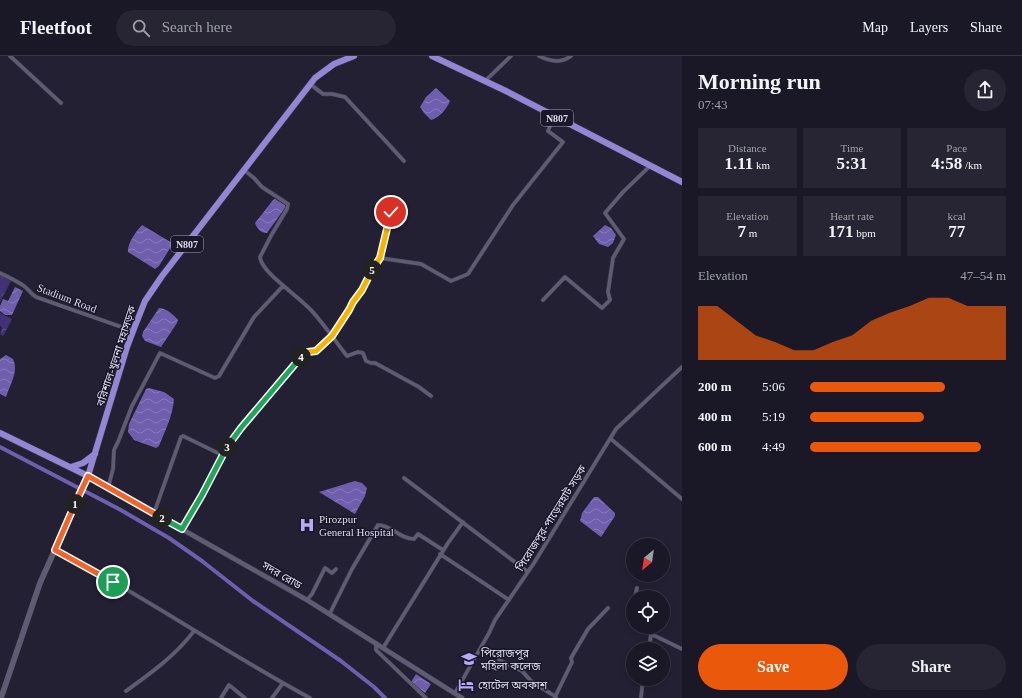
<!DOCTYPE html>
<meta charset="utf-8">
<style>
:root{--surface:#1a1827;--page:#272533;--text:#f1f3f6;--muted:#9fa0a7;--line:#383744;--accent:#ea580c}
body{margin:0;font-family:"Times New Roman","Noto Sans Bengali",serif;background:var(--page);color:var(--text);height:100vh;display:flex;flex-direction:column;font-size:15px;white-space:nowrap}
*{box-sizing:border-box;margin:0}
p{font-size:13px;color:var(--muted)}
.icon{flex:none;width:22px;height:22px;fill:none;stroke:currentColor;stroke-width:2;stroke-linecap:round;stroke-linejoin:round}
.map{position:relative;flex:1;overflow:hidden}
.sheet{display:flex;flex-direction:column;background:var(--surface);width:340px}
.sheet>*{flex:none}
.needle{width:26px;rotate:209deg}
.controls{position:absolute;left:626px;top:482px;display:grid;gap:8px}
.controls a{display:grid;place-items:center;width:44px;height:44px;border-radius:50%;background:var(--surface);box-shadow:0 2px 6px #0003,0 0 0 1px var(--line);font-size:20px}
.pin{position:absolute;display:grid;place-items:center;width:34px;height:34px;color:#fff;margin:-17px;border:2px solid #fff;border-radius:50%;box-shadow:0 1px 4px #0007}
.km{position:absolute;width:20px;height:20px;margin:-10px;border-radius:50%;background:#222;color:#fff;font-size:11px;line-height:20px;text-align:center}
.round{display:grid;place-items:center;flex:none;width:42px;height:42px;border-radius:21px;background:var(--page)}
.headline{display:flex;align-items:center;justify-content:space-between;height:68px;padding:0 16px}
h1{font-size:22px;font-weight:800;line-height:30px}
.metrics{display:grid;grid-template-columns:repeat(3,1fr);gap:6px;height:68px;padding:4px 16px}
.metrics div{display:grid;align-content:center;border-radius:0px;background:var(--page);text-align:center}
.metrics b{font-size:17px;font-weight:800}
.metrics small{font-size:11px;font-weight:400}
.metrics p{font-size:11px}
.chart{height:112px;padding:8px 16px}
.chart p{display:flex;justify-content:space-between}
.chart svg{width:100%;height:72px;margin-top:4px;fill:var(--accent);opacity:.7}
.action{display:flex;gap:8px;margin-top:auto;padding:8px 16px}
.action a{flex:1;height:46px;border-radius:24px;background:var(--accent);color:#fff;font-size:16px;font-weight:800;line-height:46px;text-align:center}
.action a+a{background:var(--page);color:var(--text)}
ul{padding:0 16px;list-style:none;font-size:13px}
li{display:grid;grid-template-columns:64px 48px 1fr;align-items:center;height:30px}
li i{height:10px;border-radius:5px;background:var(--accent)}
header{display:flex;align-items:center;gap:24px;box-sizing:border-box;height:56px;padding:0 20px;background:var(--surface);border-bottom:1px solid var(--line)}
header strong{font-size:19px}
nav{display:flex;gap:22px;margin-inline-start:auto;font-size:14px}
.search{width:280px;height:36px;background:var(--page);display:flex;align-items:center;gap:10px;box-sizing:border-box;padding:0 14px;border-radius:22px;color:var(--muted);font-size:15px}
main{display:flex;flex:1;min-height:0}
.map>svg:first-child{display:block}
</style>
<header>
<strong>Fleetfoot</strong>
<div class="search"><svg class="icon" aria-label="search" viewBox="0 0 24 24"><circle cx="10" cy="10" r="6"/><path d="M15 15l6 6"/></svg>Search here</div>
<nav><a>Map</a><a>Layers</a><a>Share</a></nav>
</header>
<main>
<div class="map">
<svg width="682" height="642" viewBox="0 0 682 642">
<defs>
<pattern id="park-crowns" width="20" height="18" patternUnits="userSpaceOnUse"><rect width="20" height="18" fill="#423177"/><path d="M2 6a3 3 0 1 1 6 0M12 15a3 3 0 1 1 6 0" fill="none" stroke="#5d4e8a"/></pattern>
<pattern id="water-waves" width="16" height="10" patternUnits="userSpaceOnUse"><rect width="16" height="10" fill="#6e5ead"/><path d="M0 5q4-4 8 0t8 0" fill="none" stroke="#897cbc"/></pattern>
</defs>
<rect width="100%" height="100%" fill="#232034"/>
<path fill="url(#park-crowns)" d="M0,219l11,6 -11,21z
M0,257l12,6 -12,23 3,-6 -3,-2 2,-7 -2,-1z"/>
<path fill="url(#water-waves)" d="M436,32l14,13c-3,8 -11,17 -19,19l-7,-7 -4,-6 6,-10z
M275,143l10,6v3l-18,25c-6,0 -10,-4 -12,-10l18,-23z
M142,169l30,18v2l-13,21 -4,3 -27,-17c-1,-8 8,-21 14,-27z
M605,169l6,3 5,7 -3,8 -5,4 -9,-3 -6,-8z
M15,231l8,4 -11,24h-7l-5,-4v-5l3,-7 5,2z
M159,252c7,0 15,7 19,12l-1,3 -16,24 -16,-6 -3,-5 1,-4z
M6,299l7,4c6,12 -3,26 -7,38l-6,-3v-35z
M149,332l15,4 10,7c-1,16 -9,32 -15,47l-3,2 -22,-8 -6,-8 1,-8 17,-35z
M355,425l7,2 5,5 -2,8 -10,18 -36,-22z
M594,441h4l17,16v3l-14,21 -21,-16 2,-8z
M416,618l15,10 -6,9 -14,-11z"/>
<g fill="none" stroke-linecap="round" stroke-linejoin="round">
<path stroke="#6e5ead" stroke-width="4" d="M0,391l119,62 50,29 33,23 51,40 88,60 33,26 11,11"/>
<g stroke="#3f3c4d" stroke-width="4.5">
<path id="minor" d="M10,0l51,47
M539,0c10,5 22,8 32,0
M485,25l26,-25
M310,28l13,10h9l13,3 59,64
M244,114l10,8 8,9 26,17 -1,5 -15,25 -12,23c1,9 11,18 18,24 11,10 23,19 33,29 13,14 24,31 36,46l11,-4 5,1 3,8 5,2h4l44,24 12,9
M380,202l41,6 30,17 17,-7 45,-69 50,-63 -15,-11 6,-15
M0,217c8,4 17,8 24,13 5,4 7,8 12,11l97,34
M543,244l22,-23 37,31 8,-8 -2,-8 5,-34 11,-19 -19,-26 18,-21 27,-26
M611,383l71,60
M404,422l124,94
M108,432l5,-19 1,-19 4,-8 14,-36 28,-53 55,25 4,-2 35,-59 29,-31
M154,457l27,-76 2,-1 39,19
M182,473l21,-34 24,-48 14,-19 57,-70 10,-6 8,-1 12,-11 21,-30 4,-8 9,-12 7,-14 11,-18 11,-46
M55,493c87,46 168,102 255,149
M440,498l69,46
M635,541l2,-9
M307,544l5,-6 13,-26 7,5 4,-4
M330,557l22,-44 26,-44c14,0 21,14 36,14l4,-5 25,16
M651,578l31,15
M376,587v7l50,48
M383,592l65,-105 15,-21
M649,593l2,-15 -2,-7
M499,604l23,11 9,10 25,16
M126,635c25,-18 49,-35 68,-60
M455,637l34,-60 6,-13 39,-57 82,-134 66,-62
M555,641l17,-35 -1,-4 17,-29 20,-21
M221,642l8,-13 16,13
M272,642l11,-15
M641,642l2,-19"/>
</g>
<g stroke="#3f3c4d" stroke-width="5.5">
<path id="tertiary" d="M88,420l219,124 155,98"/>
</g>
<g stroke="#3f3c4d" stroke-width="6">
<path id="secondary" d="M1,642l39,-115 48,-107"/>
</g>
<g stroke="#3f3c4d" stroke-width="7">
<path id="trunk" d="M432,0l74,35 176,91
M0,377l88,43 39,-129 8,-21 10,-25 17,-25 153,-198 19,-14 20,-8
M71,411l12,-4 12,-9"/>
</g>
<use href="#minor" stroke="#5e5b73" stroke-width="3.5"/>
<use href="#tertiary" stroke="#5e5b73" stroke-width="4.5"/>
<use href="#secondary" stroke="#5e5b73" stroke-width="5.5"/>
<use href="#trunk" stroke="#9386d4" stroke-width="6"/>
</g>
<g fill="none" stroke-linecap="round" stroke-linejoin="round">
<g stroke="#fff" stroke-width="8">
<path id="split-1" d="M75,448l-20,46 58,32"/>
</g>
<g stroke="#fff" stroke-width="8">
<path id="split-2" d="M75,448l13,-28 74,42"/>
</g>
<g stroke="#fff" stroke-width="8">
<path id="split-3" d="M162,462l20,11 20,-34 25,-48"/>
</g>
<g stroke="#fff" stroke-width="8">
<path id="split-4" d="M227,391l14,-19 60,-71"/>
</g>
<g stroke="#fff" stroke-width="8">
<path id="split-5" d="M301,301l7,-5 8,-1 16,-15 17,-26 4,-8 9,-12 10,-20"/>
</g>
<g stroke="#fff" stroke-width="8">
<path id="split-6" d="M372,214l8,-12 11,-46"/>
</g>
<use href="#split-1" stroke="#f0652b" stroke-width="5"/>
<use href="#split-2" stroke="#f0652b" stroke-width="5"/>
<use href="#split-3" stroke="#22a559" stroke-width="5"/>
<use href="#split-4" stroke="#22a559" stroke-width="5"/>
<use href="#split-5" stroke="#f5b400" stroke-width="5"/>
<use href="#split-6" stroke="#f5b400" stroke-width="5"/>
</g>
<defs>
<g id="hospital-bare" transform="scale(1.2)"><path d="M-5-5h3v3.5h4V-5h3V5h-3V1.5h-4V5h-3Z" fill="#b7abf8" stroke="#1a172a" stroke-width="2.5" paint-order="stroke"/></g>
<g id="university-bare" transform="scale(1.2)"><path d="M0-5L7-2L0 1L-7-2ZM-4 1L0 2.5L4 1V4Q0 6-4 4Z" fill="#b7abf8" stroke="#1a172a" stroke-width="2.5" paint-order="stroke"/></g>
<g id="hotel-bare" transform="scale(1.2)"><path d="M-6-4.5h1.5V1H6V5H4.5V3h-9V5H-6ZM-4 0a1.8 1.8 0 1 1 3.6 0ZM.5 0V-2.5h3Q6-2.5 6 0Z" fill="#b7abf8" stroke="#1a172a" stroke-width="2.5" paint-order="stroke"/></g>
</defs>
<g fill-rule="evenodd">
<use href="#hospital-bare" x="307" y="469"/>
<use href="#university-bare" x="469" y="603"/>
<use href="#hotel-bare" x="466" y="629"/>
</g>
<g text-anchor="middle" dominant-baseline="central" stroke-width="3" stroke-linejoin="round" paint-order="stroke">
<g fill="#1a172a" stroke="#a3a2b1" stroke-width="1">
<rect x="541" y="54" width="32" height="16" rx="3"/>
<rect x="171" y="180" width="32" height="16" rx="3"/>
</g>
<g font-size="10" font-weight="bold" fill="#deddeb">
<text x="557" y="62">N807</text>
<text x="187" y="188">N807</text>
</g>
<g font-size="11" fill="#deddeb" stroke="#1a172a">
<text transform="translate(67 242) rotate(21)">Stadium Road</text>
<text transform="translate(116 300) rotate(-72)">বরিশাল-খুলনা মহাসড়ক</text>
<text transform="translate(551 462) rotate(-58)">পিরোজপুর-পাড়েরহাট সড়ক</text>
<text transform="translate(282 519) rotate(30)">সদর রোড</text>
</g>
<g font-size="11" fill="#deddeb" stroke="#1a172a" text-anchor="start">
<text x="319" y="463">Pirozpur<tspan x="319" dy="13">General Hospital</tspan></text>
<text x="481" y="597">পিরোজপুর<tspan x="481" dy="13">মহিলা কলেজ</tspan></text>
<text x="478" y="629">হোটেল অবকাশ</text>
</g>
</g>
</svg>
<div class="controls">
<a><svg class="needle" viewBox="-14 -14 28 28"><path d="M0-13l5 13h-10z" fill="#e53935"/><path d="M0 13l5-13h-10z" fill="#9fa0a7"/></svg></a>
<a><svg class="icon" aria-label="locate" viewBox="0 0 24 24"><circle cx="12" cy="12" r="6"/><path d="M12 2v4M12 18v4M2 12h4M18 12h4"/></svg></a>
<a><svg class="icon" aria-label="layers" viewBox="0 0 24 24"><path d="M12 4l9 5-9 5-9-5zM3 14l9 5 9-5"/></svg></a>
</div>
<div class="pin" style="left:113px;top:526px;background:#1e9e55"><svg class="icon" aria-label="arrive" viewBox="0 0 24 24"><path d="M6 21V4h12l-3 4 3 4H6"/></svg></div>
<div class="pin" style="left:391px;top:156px;background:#d93025"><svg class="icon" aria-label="check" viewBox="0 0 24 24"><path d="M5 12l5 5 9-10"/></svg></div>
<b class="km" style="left:75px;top:448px">1</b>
<b class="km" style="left:162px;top:462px">2</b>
<b class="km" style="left:227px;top:391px">3</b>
<b class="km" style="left:301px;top:301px">4</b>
<b class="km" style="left:372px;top:214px">5</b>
</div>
<section class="sheet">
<div class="headline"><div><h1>Morning run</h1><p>07:43</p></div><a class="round"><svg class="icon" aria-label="share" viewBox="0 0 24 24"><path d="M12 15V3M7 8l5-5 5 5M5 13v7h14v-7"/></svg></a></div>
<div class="metrics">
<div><p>Distance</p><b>1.11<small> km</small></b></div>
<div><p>Time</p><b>5:31</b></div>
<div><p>Pace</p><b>4:58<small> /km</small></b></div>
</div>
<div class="metrics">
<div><p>Elevation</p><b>7<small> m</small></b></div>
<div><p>Heart rate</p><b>171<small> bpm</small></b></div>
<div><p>kcal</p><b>77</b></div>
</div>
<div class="chart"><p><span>Elevation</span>47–54 m</p>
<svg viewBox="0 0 160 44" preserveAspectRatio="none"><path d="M0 44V11L10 11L20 20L30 29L40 33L50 38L60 38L70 33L80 29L90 20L100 15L110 11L120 6L130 6L140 11L150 11L160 11V44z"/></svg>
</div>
<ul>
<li><b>200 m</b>5:06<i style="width:69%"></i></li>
<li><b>400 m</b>5:19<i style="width:58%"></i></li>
<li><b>600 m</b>4:49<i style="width:87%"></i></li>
</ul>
<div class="action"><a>Save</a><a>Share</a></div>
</section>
</main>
